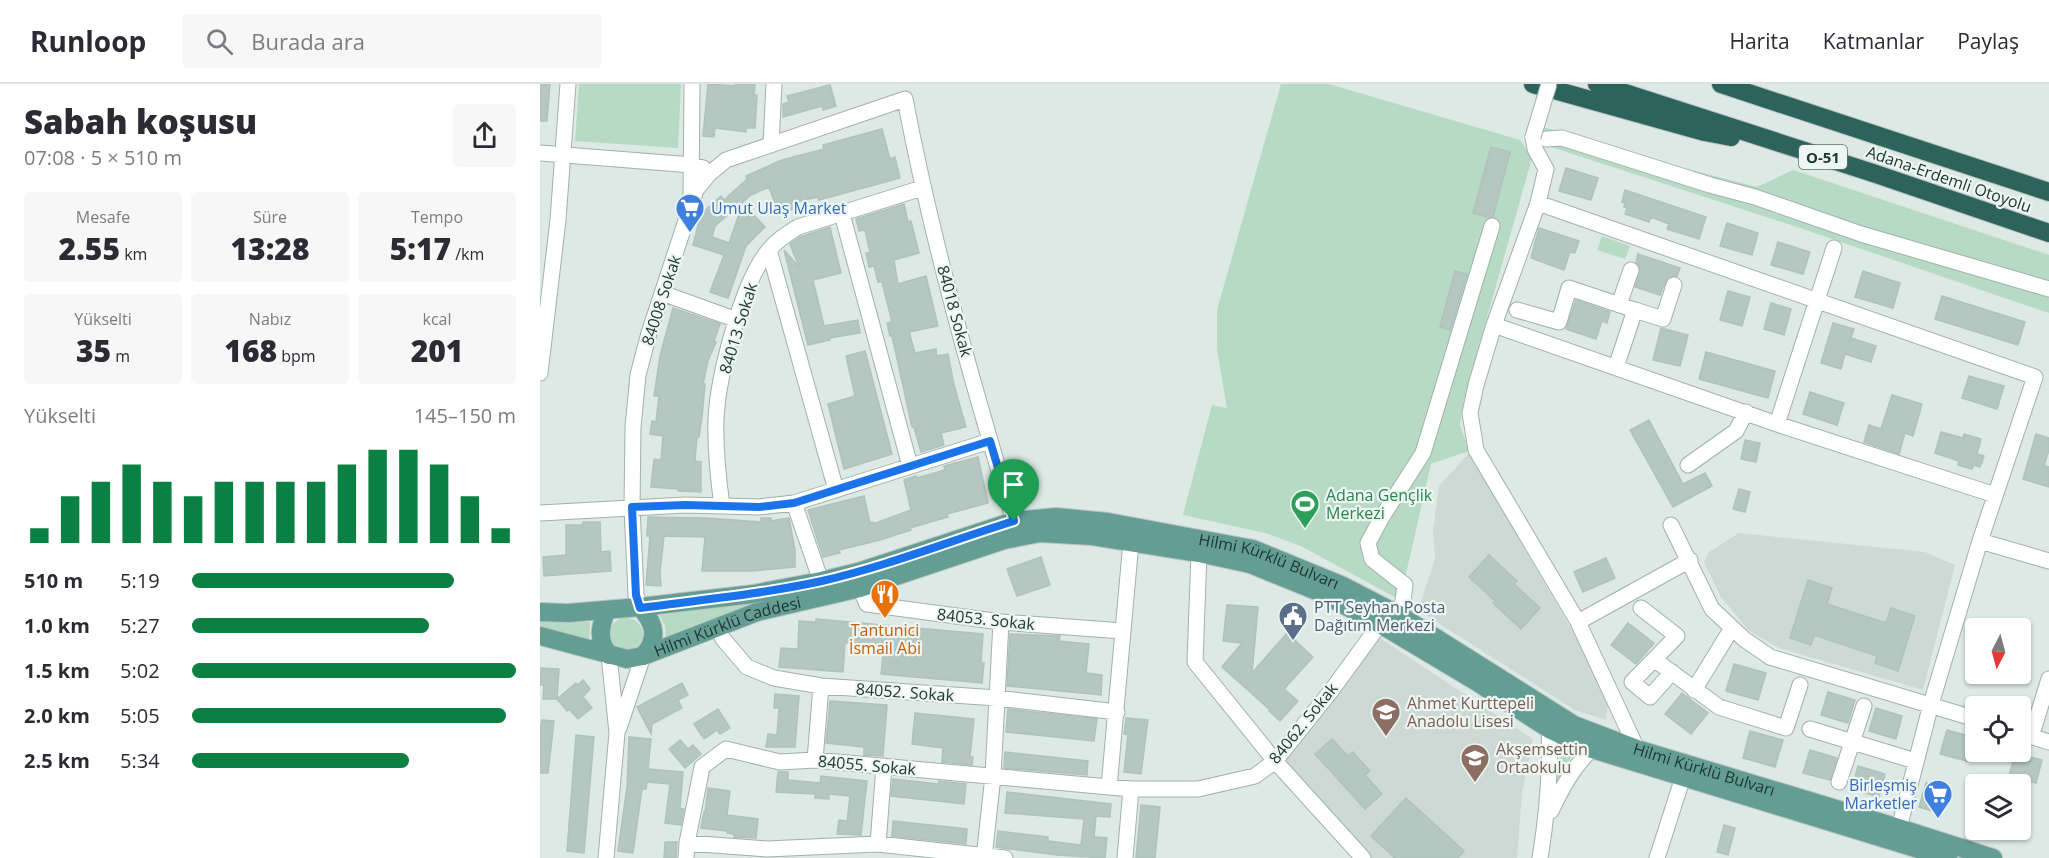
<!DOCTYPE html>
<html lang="tr">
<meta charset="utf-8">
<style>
:root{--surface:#fff;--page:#f7f7f7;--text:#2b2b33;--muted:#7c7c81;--line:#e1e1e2;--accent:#0b8043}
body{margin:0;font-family:"Open Sans",sans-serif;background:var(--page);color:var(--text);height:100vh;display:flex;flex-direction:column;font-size:22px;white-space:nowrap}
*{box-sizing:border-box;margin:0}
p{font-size:20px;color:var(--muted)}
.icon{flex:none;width:33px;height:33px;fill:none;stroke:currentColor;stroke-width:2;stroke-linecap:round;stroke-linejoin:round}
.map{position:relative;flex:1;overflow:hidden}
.sheet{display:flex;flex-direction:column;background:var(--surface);width:540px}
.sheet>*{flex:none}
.needle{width:39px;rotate:186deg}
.controls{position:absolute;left:1425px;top:534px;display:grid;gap:12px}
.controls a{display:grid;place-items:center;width:66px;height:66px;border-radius:6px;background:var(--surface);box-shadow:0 2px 4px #0004;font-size:30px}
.pin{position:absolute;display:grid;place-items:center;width:51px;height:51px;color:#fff;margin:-62px -26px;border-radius:50% 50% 50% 0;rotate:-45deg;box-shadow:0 0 6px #0007}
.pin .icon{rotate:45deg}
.round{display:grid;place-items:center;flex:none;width:63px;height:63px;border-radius:6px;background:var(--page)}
.headline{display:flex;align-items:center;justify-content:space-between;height:102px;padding:0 24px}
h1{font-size:33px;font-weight:800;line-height:45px}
.metrics{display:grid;grid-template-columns:repeat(3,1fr);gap:9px;height:102px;padding:6px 24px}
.metrics div{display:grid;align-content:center;border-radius:6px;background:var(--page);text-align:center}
.metrics b{font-size:30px;font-weight:800}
.metrics small{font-size:16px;font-weight:400}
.metrics p{font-size:16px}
.chart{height:168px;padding:12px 24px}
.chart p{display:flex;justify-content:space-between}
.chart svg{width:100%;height:108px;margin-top:6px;stroke:var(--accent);stroke-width:6}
ul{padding:0 24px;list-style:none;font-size:20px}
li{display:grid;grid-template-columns:96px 72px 1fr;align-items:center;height:45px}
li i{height:15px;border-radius:8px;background:var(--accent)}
header{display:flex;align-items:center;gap:36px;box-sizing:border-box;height:84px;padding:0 30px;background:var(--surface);border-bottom:2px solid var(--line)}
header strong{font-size:28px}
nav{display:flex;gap:33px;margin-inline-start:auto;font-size:21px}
.search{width:420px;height:54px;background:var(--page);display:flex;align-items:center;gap:15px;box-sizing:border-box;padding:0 21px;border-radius:6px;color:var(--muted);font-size:22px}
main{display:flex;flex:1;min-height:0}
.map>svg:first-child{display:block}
</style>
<header>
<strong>Runloop</strong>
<div class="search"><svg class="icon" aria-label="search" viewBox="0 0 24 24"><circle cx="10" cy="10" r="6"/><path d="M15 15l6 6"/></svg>Burada ara</div>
<nav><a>Harita</a><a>Katmanlar</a><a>Paylaş</a></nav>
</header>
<main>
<section class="sheet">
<div class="headline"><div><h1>Sabah koşusu</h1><p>07:08 · 5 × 510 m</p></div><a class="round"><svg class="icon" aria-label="share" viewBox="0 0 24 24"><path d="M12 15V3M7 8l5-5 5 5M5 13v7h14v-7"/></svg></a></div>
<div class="metrics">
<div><p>Mesafe</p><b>2.55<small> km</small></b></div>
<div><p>Süre</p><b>13:28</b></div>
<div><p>Tempo</p><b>5:17<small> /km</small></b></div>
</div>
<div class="metrics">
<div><p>Yükselti</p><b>35<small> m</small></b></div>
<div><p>Nabız</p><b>168<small> bpm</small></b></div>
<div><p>kcal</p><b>201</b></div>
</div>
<div class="chart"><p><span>Yükselti</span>145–150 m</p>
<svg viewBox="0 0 160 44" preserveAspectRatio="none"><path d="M5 44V38M15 44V25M25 44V19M35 44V12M45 44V19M55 44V25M65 44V19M75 44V19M85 44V19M95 44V19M105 44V12M115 44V6M125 44V6M135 44V12M145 44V25M155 44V38"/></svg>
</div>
<ul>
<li><b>510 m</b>5:19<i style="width:81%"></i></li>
<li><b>1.0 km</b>5:27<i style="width:73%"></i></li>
<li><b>1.5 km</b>5:02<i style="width:100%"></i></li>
<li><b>2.0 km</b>5:05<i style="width:97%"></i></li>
<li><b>2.5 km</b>5:34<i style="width:67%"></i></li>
</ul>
</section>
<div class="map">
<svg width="1509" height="774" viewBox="0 0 1509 774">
<rect width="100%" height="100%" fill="#dde9e5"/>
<path fill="#ccd9d4" d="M930,368l15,29 116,199 7,22 -2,18 -31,-10 -157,-100 17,-51 -2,-29 6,-44z
M1199,449l186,19 30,13 -32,125 -144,-42 -31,-18 -27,-33 -17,-35 5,-10z
M835,551l158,104 -11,54 -5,65h-153l-82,-97z"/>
<path fill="#b6dac3" d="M39,0h102l-3,64 -103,-7z
M741,0h48l191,56 12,18 -68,241 -4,26 9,26 -38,13 -31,136 -99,-54 -36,-13 -82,-18 29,-110 15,3 -10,-59v-39z
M996,41l128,38 93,24 36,-17 256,85v58l-261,-89 -249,-81z
M1062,152l28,10 -5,13 -28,-9z
M528,439l178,30 29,10 70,31 38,20 184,114 31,14 378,116h-9l-370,-113 -32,-14 -184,-115 -37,-19 -70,-31 -29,-10 -75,-15 -101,-14 -49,2 -165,53 -128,31 -61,27 -1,-14 -6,-11 68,-10 127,-26 166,-53z
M69 551a17 17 0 1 1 34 0a17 17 0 1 1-34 0Z
M0,535l50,3 -1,19 -49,-9z
M1021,662l13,6 -17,29z"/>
<path fill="#b6c6c1" stroke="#b0c2bc" stroke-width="1.5" d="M0,0h10l-3,37h-7z
M168,0l27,2v-2h20l-1,11h3l-2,33h-9v4l-31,-4 -1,9 -11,-1z
M290,1l6,21 -13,4 -1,-4 -39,11v-13l6,-2 -2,-6z
M342,45l8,30 5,-2 5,21 -81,22 -1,-3 -27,6 3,6 -15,6 -10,-28 -18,8 -36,31 -3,11 17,6 14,-40 22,24 -19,19 -18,52 -18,-6 14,-37 -31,-10 8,-31 20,-18 3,4 23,-21 -1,-3 36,-16 42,-11 -1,-4z
M951,63l19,5 -17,65h-5l-15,-4z
M1026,84l32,10 -7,22 -32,-9z
M1085,106l81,27 -7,22 -32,-10 2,-5 -18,-7 -2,5 -24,-8 2,-6 -3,-1 1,-4 -3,-1z
M364,120l4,18 3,-1 8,32 -25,7 4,24 28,-8 12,50 -29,6 6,21 21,-4 1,7 11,-2 6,31 12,42 -25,6 3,12 -23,7 -7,-25h-2l-20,-91h-2l-3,-13 5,-1 -10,-40h-4l-4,-16 -5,1 -3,-14h4l-5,-23 -6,1 -3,-12z
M1187,139l31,10 -6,22 -32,-9z
M290,143l11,46 -28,7 11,46 34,-6 2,13 -30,5v2l-22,5 -24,-95 15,17 -9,-23 10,-7z
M999,144l40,13 -4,12 -5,-1 -6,18 -33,-12z
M1238,158l32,10 -7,22 -32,-9z
M1098,170l42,14 -3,8 -10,2 -7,17 -25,-8 5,-14v-5l-4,-6z
M915,187l12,3 -17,56 -10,-3z
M1323,187l37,12 -7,25 -38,-11z
M1188,207l22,6 -8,29 -22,-6z
M1402,212l83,26 -7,23 -83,-26z
M1036,216l34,12 -3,11 -5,-2 -6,18 -30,-10z
M1231,219l20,6 -7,26 -20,-6z
M133,224l47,16 -6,17 2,1 -8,19 -5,23h2l-3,33 -3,20h-2l-2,24 6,1v30l-23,-1 1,-2 -28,-2 3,-28 7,1 2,-24 -13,-2 2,-13 4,1 3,-26h-5l6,-40z
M1293,239l21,6 -3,9 25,8 -5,16 -26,-8 -4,15 -20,-6z
M1121,244l27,7 -8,31 -27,-6z
M325,267l27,103 -48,15 -16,-65 27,-8 -9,-40z
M1166,268l69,19 -7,27 -69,-19z
M1429,292l35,10 -7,23 -35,-11z
M1270,308l34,11 -7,22 -34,-11z
M1352,311l30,9 -9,32 -8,-3 -6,21 -35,-12 5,-17 12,4z
M1109,336l34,64 22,-11 7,13 -39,21 -43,-77z
M1401,348l22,6 1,-4 17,5 -4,15 7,2 -4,11 -6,-2 -2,4 -14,-4 1,-4 -24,-8z
M1496,350l13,4v12l-5,16 5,1v20l-26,-8z
M1205,356l15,3 -4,19 -15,-3z
M438,373l10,46 -41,11 1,3 -38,11 1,2 -31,10 -41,10 1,3 -17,4 -15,-47 56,-14 6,27 3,-1v2l38,-14 -7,-30 12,-4 1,2 28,-8 -1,-4z
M1199,405l11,3 -5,20 -12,-3z
M108,433l58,1 55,4v-4h10v3l18,-3 6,32v17l-43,4h-50l3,-34 -41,-1 -4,37 1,13 -15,-1 4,-49h-3z
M43,438h17l1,30 9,-1 1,20 -67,5 -1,-19 23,-2v-30h17z
M949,471l28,26 -3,3 26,24 -19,21 -28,-26 2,-2 -26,-24z
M501,473l9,28 -33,11 -10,-27z
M1066,474l9,20 -32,14 -9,-20z
M1268,496l24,8 -5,16 59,19 5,-15 24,8 -17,55 -23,-8 2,-7 -63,-21 -3,10 -21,-7z
M687,521l31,2 -6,66 35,-40 26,24 -29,32 14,12 -18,20 -11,-10 1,-1 -48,-43 20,-24 -19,-2z
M276,535l167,15 -2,28 3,1 -2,20 -101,-9 3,-29 -24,-2h-15l-2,29 -64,-5 2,-19 17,1 1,-28 17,1z
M1088,539l26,20 -18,21 -25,-19z
M470,550l50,2 -1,5 30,3 -3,29 16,2 -1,20 -94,-9z
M1194,580l32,9 -8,27 -32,-9z
M0,584l19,1 -2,30 19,-16 2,2 5,-5 7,9 -7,8 9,11 -14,11 -9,-10 -2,2 -10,-12h-14l1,-14h-4z
M142,599l6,12 -10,5 4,8 -30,16 -1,10 -14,-27z
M1288,608l27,8 -7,23 -27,-8z
M1142,609l26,20 -17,21 -26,-20z
M235,610l24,2 -4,51h-29l2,-13 9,1 2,-27h-5z
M290,617l57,4 -4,51 -19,-1v-8l-38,-4z
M1336,624l26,8 -6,23 -27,-8z
M178,625l12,19 -10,6 -3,-4 -13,9 -10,-15z
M468,625l89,10 -3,22 -88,-9z
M375,629l59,6 -4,38h3l-1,8 -30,-3 1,-14 -31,-4z
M586,634l22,2 -7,54 -17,-2 4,-37 -4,-1z
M2,636l12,1 -6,52h-8v-44z
M1407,646l26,7 -6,24 -27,-7z
M1210,647l33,9 -8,27 -32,-9z
M36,651l18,2 -10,116 -17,-2z
M89,653l22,2 -3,30 35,3 -3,37h4l-3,16 -16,-2 5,-39 -23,-2 -1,7h-4l-9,64 -15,-2 9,-64z
M792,655l16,17 5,-4 17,19 -5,4 17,19 -17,15 -50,-55z
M140,656l8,9 5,-4 8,9 -16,14 -16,-19z
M1270,666l27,8 -7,22 -27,-7z
M465,668l83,9 -1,14 -83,-7z
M1475,669l27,7 -6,23 -27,-7z
M1318,682l27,8 -6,23 -27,-8z
M238,688h10v8l32,3 1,-7 46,5 -6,54 -24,-1 2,-14 8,1 3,-25 -21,-2v5l-14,-1v-4l-39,-2z
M353,695l46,5v-3l27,3 -2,20 -73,-8z
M1386,699l19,5 -9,24 -17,-5z
M168,704l22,3 -3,24 31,4 -2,19 -22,-1v-3l-7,-1v-2l-26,-3 3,-16h1z
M467,708l104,12 -1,13 -14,-1 -2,21 13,1 -2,20 -48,-3 -61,-8 2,-16 50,6v4l33,4 3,-26 -79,-6z
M866,714l58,53 -6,7h-63l-24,-22z
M601,721l19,2 -5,51h-19z
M353,737l74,8 -1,15 -74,-8z
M1184,741l11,3 -7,27 -11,-3z
M125,758h12l-1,16h-12z"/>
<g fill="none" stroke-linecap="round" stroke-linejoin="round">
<g stroke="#a1b0ac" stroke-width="17">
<path id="minor" d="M993,53l2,12 11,20 -8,34 -44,122 -18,60 -6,28 6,37 102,172 59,127
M1006,55l16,-1 148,47 45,12 106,37 188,55
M231,61l3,-61
M0,69l152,12 11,3 6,6
M151,114l1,-114
M998,119l497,174 -55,164 -49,163 -32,124
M302,130l68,252
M229,166l67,240
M122,209l75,27
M1079,221l12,-35
M977,226l42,12 10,-34 66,22 -19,57
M1095,226l28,9 11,-34
M954,241l283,99 218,71
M0,289l18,-153 10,-136
M1237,340l57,-176
M1148,381l48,-34 10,-19
M254,419l27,78
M182,422c-4,-29 -7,-57 -6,-87 2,-42 26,-138 53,-169 8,-10 18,-16 29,-23l124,-39
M0,429l145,-8 74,2 35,-4 196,-62
M1131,441l41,84 32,30 26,18 206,62
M1440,457l69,20
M659,469l-4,109 80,99 88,97
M320,504l7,16 134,18 122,9
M100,523l-4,-12 -4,-88 1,-80 5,-52 11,-42 47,-143 13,-16 17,-14 179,-61c27,142 67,283 109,422
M1101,524l36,28 -45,46 18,15 22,-25
M861,532l4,-31 -33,-26 -4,-16 14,-26 41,-64 69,-227
M1038,538l112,-62
M176,542l7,13 24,28 27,11 47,8 176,12 120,14
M1115,576l64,47 67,21 14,-43
M1154,606l38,-62
M79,644l24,-72
M1270,645l105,32
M1480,649l29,9
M1491,653l18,-58
M275,676l6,-74
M1299,698l25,-76
M569,703l22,-245
M1011,727c11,-23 22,-44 41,-62
M147,759l80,6 111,-5 127,14
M338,760l6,-78
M66,774l11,-125 -8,-78
M146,774l1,-15 15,-76 24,-18 54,13 35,-2 316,29h67l57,-13 20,-15 56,-70 49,-67
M444,774l9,-82 8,-154
M585,774l6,-69
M1000,774c7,-43 11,-85 9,-129
M1117,774l26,-81"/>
</g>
<g stroke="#bcc3c2" stroke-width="20">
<g id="major">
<path d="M100,523c15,16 19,32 3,49"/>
<path d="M66,527c-6,17 -9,29 3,44"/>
<path id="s1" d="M0,528l28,1 72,-6 113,-13 68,-13 37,-9 156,-51 42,-4 52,5 145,27 88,36 60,31 173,109 63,24 262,79 94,30"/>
<path id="s2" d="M0,552l87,23 16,-3 114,-44 103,-24 144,-48 36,-7 52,3 107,17 51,11 69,28 61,32 97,58 72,47 43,20 356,109"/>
</g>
</g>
<g stroke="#bcc3c2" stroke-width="20">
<path id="highway" d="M993,0l172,48 26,5
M1057,0l279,90 173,59
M1181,0l328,108"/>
</g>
<use href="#minor" stroke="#fff" stroke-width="15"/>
<use href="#major" stroke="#639d94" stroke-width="18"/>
<use href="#highway" stroke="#2d635d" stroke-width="18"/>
<g stroke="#a1b0ac" stroke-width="17" stroke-linecap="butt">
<path id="minor-bridge" d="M993,53l16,-53"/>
</g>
<use href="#minor-bridge" stroke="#fff" stroke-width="15"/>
</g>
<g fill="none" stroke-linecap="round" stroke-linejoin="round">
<g stroke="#fff" stroke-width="12">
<path id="route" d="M450,357l24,80c-64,20 -127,45 -192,60 -60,13 -121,19 -182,27l-4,-13 -4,-88 53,-2 74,2 35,-4z"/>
</g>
<use href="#route" stroke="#1a73e8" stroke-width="8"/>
</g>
<defs>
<g id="supermarket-pin" transform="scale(1.5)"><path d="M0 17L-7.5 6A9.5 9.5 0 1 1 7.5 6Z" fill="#3f7fe0" stroke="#edf6f2"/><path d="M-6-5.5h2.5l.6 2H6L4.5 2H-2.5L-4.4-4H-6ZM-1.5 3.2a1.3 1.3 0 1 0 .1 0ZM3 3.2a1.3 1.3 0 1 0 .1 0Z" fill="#fff"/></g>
<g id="stadium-pin" transform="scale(1.5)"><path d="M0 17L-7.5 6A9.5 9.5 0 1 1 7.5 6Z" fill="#2e9e5b" stroke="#edf6f2"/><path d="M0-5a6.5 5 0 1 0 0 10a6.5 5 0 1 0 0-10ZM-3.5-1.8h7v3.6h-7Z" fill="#fff"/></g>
<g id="restaurant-pin" transform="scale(1.5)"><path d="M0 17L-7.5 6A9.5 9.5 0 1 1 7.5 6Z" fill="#e8710a" stroke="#edf6f2"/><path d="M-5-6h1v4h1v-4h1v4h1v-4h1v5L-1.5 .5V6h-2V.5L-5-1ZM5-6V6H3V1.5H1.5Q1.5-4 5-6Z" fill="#fff"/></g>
<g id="civic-pin" transform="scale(1.5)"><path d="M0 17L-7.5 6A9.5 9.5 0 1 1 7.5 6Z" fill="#5c6f8a" stroke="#edf6f2"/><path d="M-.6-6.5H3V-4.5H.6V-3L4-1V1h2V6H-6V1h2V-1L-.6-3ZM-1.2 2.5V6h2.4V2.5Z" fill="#fff"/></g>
<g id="school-pin" transform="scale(1.5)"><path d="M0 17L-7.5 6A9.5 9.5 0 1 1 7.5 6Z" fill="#8d6e63" stroke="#edf6f2"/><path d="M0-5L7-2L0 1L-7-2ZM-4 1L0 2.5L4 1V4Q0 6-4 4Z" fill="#fff"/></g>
</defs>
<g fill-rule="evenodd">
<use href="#supermarket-pin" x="150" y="124"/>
<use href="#stadium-pin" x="765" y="420"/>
<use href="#restaurant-pin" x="345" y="510"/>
<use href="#civic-pin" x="753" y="532"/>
<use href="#school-pin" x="846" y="628"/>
<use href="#school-pin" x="935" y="674"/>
<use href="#supermarket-pin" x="1398" y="710"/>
</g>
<g text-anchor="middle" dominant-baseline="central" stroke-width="4.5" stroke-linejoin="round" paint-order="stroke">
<rect fill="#edf6f2" stroke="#5e716c" stroke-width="1.5" x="1259" y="61" width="48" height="24" rx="4.5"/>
<g font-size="15" font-weight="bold" fill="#203833">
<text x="1283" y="73">O-51</text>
</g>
<g font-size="16" fill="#203833" stroke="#edf6f2">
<text transform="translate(1409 95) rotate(19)">Adana-Erdemli Otoyolu</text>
<text transform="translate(121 216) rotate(-72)">84008 Sokak</text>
<text transform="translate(415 227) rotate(75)">84018 Sokak</text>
<text transform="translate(198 244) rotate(-73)">84013 Sokak</text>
<text stroke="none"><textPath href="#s1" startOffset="746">Hilmi Kürklü Bulvarı</textPath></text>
<text transform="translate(446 535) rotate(6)">84053. Sokak</text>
<text stroke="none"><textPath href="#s2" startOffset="196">Hilmi Kürklü Caddesi</textPath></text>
<text transform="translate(365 608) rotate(4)">84052. Sokak</text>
<text transform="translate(763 639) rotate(-51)">84062. Sokak</text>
<text transform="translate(327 681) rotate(5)">84055. Sokak</text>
<text stroke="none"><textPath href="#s1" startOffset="1232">Hilmi Kürklü Bulvarı</textPath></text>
</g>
<g font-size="16" fill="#366cbe" stroke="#edf6f2" text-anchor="start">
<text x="171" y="124">Umut Ulaş Market</text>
<text x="1377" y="701" text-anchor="end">Birleşmiş<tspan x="1377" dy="18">Marketler</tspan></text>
</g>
<g font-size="16" fill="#27864d" stroke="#edf6f2" text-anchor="start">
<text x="786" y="411">Adana Gençlik<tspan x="786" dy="18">Merkezi</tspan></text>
</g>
<g font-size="16" fill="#4e5e75" stroke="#edf6f2" text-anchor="start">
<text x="774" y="523">PTT Seyhan Posta<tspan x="774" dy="18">Dağıtım Merkezi</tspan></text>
</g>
<g font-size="16" fill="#c56008" stroke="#edf6f2">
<text x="345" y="546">Tantunici<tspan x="345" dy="18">İsmail Abi</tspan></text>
</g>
<g font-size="16" fill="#785e54" stroke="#edf6f2" text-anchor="start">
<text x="867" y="619">Ahmet Kurttepeli<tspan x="867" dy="18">Anadolu Lisesi</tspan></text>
<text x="956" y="665">Akşemsettin<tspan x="956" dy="18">Ortaokulu</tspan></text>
</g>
</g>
</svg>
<div class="controls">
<a><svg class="needle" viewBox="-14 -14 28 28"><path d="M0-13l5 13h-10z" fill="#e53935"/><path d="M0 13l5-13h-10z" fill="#7c7c81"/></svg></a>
<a><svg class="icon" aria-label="locate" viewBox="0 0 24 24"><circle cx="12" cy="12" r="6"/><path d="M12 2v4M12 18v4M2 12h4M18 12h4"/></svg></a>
<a><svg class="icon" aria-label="layers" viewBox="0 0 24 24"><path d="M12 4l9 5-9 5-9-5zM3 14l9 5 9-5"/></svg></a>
</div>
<div class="pin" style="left:474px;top:437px;background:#1e9e55"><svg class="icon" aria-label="arrive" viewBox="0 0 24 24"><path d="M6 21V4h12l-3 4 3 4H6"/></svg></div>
</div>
</main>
